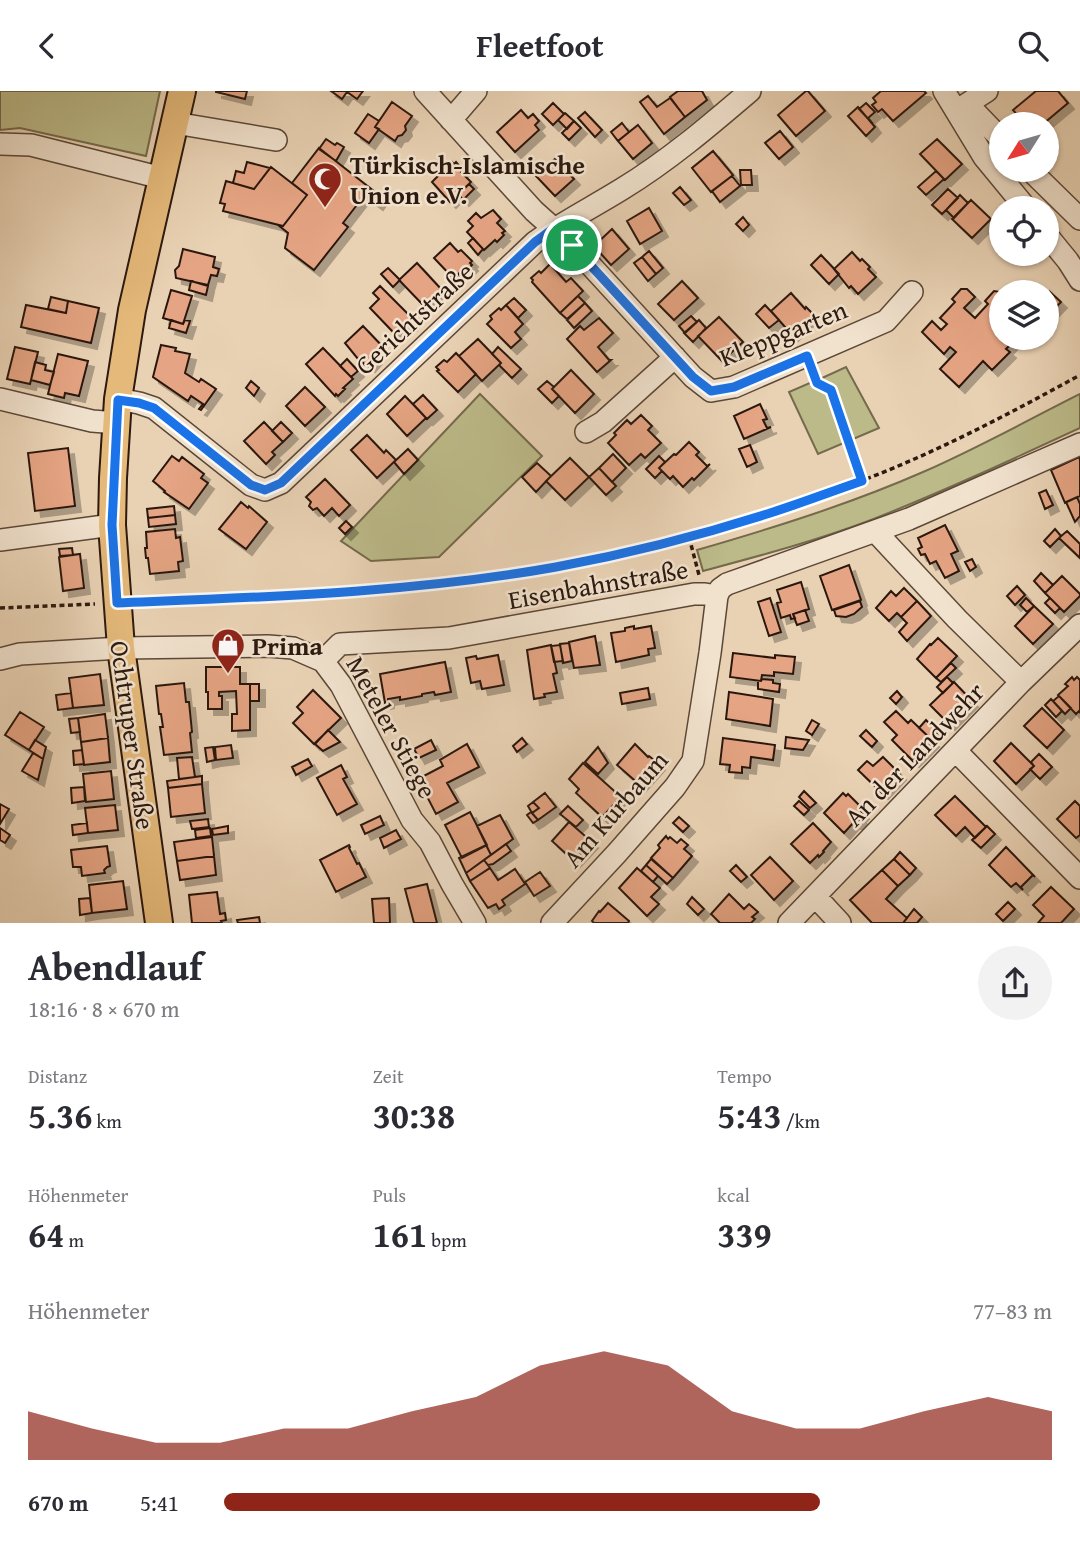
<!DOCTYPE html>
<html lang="de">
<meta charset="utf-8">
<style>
:root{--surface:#fff;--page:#f2f2f3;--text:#2b2b33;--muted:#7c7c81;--accent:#8f2418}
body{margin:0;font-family:"Gentium Book Plus",serif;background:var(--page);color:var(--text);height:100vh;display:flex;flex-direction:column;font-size:26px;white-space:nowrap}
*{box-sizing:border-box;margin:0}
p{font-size:23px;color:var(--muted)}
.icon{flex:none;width:38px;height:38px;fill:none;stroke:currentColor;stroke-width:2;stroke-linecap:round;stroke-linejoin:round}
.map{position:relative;height:832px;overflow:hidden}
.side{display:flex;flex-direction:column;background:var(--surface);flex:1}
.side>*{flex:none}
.needle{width:46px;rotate:233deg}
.fabs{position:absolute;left:989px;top:21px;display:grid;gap:14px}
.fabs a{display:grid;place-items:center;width:70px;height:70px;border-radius:50%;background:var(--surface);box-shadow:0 2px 5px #0004;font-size:35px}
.pin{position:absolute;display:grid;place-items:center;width:60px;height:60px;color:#fff;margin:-30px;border:4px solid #fff;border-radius:50%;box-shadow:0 2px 7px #0007}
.round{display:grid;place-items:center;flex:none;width:74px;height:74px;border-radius:37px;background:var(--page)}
.headline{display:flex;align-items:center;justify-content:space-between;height:119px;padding:0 28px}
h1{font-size:38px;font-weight:800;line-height:52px}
.metrics{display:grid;grid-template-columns:repeat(3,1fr);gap:10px;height:119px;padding:7px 28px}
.metrics div{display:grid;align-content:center}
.metrics b{font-size:35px;font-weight:800}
.metrics small{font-size:19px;font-weight:400}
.metrics p{font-size:19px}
.chart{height:196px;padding:14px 28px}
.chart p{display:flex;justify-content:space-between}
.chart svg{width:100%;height:126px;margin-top:7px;fill:var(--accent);opacity:.7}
ul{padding:0 28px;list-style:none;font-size:23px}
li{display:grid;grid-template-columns:112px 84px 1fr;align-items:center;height:52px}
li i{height:18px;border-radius:9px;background:var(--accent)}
header{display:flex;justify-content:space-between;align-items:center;height:91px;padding:0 28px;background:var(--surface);font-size:32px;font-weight:800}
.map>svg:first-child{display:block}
</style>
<header><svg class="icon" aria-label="back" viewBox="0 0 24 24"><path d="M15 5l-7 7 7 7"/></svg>Fleetfoot<svg class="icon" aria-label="search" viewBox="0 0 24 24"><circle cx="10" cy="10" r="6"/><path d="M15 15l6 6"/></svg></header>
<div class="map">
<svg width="1080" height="832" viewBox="0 0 1080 832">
<defs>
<filter id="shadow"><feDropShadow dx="6" dy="6" stdDeviation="0" flood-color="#0004"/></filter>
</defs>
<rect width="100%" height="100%" fill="#e9d2b4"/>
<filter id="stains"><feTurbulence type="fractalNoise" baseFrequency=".00286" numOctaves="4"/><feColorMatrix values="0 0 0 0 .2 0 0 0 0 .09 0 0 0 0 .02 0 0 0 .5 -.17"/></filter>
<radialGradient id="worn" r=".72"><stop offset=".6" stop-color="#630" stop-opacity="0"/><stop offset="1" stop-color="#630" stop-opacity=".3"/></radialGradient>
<path fill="#bcba89" stroke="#746a4c" stroke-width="2" d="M0,0h160l-14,65 -126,-28 -20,2z
M846,276l33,61 -61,26 -29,-62 23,-10 1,2 10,-4 -1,-2z
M480,303l62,62 -103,101 -68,4 -30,-20z
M1080,303v34c-69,32 -138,64 -209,92 -55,21 -112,36 -168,51l-6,-21c76,-22 153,-46 226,-78 53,-23 105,-52 157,-78z"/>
<path fill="#e5a483" stroke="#2c190f" stroke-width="2" filter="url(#shadow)" d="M216,0h31l-2,8 -29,-7z
M331,0h32l-6,8 -10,-7 -5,7z
M678,0h24l5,9 -22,17 -15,-20z
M806,0h2l17,20 -29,25 -18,-21z
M881,0h43l2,2 -33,28 -11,-12 -4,3 -6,-7 4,-3 -3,-4z
M1036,0h22l10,12 -25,21h-18l-12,-14z
M648,5l9,11 13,-9 15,19 -21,17 -24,-32z
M392,11l20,14 -7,10 1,4 -4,5 -4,1 -3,5 -20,-14z
M553,12l11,11 -11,11 -11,-11z
M866,12l9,9 -7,6 5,6 -14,-15z
M858,16l17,20 -9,9 -18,-20z
M521,19l7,8 5,-4 6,7 -4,4 4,5 -24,22 -18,-20z
M585,21l17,18 -7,7 -17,-19z
M565,22l9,8 -7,8 -9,-9z
M368,23l11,7 -4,6 4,2 -10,14 -14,-10z
M574,30l7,7 -12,12 -7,-7z
M622,32l7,9 -11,9 -7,-9z
M638,34l14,18 -19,16 -15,-18z
M780,40l13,16 -14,12 -14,-16z
M326,48l9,6 2,-2 7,4 -8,14 -17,-12z
M937,48l25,25 -17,16 -25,-26z
M319,57l51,40 -27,35 5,4 -34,43 -29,-22 3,-15 -10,-8 5,1 24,-31 -15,-12z
M713,60l20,24 -22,17 -19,-24z
M555,68l19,20 -19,17 -19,-20z
M247,71l23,6 -16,21 -21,-6 3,-12 8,2z
M452,71l2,2 2,-2 7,8 -2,2 10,10 -21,20 -18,-20z
M271,76l36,28 -24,31 -60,-15 2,-7 -5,-1 6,-22 28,8z
M740,79h11l1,15h-11z
M936,80l8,8 -18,16 -8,-8z
M732,85l8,10 -20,16 -8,-11z
M469,93l5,5 -11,11 -4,-6z
M680,96l11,13 -7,5 -11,-12z
M370,97l12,9 -5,7 -12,-9z
M948,98l10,9 -16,16 -10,-9z
M960,104l8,8 -14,15 -8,-8z
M971,109l20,19 -19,19 -20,-19z
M649,117l13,23 -22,13 -13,-23z
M493,119l8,9 -4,4 8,8 -3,2 2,2 -7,7 -2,-2 -11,10 -17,-18 6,-6 -5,-5 8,-8 5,5z
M743,126l6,8 -6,6 -7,-7z
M612,138l17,20 -18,16 -17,-19z
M473,147l10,11 -5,6 -10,-12z
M450,152l8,9 3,-2 11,11 -2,2 2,2 -7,7 -2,-3 -9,10 -20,-21z
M183,158l32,8 -2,10 6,2 -2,7 -6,-1 -3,10 -32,-7 -1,-8 4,-4z
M649,160l14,17 -7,6 -14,-17z
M852,161l8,9 2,-2 8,8 -2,2 8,8 -18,17 -7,-8 -2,2 -15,-19z
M821,164l18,19 -10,10 -18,-19z
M642,166l14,17 -8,7 -14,-18z
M417,172l24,26 -17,17 -25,-26z
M550,173l16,18 5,-4 12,13 -23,22 -28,-31 1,-2 -2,-2 8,-7 2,2z
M388,177l12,12 -7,7 -12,-13z
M191,190l17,5 -2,9 -17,-5z
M682,190l16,17 -24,22 -16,-16z
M380,195l32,32 1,3 -2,4 -3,1 -4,-2 -10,9 -24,-25 9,-9 -6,-6z
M961,198h6l8,8 -11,11 11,10 13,-14 -3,-3 9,-10 7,1v13l-4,5 4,3v25h16l-11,11 4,3 -18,18 -9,-9 -24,26 -19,-18 16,-17 -6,-5 -6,7 -22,-22 10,-11 9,9 6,-6 -7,-6 15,-16 -3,-3z
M171,199l21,6 -9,28 -20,-6z
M1049,200l12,11 -15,15v-24z
M791,202l14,16 1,-2 6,6 -1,2 1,1 -20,19 -21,-24z
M578,205l7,7 -18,16 -7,-6z
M51,206l17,4 -2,12 -18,-4z
M514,207l12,12 -8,8 -12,-13z
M68,210l31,7 -8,35 -70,-16 5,-22 40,8z
M585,212l7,8 -18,17 -7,-8z
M506,214l17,19 -8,8 6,7 -10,9 -24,-24 5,-5 -2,-3 9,-8 2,2z
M765,214l14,15 -10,8 -13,-14z
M691,225l6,6 -12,11 -6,-7z
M719,226l24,25 -21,19 -24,-25z
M599,227l14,15 -15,14 11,13h2l-14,12 -30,-33 13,-13 4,4z
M171,229l12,4 2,-4 5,1 -4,12 -17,-5z
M699,229l7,8 -13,14 -9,-9z
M363,235l20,21 -9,9 2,2 -7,8 -2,-2 -2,1 -6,-7 -1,1 -13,-16z
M478,248l23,24 -19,18 -23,-25z
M161,254l15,3 -1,3 15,3 -5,19 14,9 2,-3 15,10 -15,21 -2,-1 4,-5 -12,-8 -3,5 -35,-24z
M15,256l23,5 -8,32 -23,-5z
M498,256l23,22 -9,9 -13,-13 2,-2 -9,-9z
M323,257l30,31 -10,9 2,1 -7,7 -2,-2 -1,2 -29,-32z
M456,262l20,21 -18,18 -21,-21 2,-1 -3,-3 8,-7 3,2z
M58,263l30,7 -9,35 -14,-3 -1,5 -16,-4z
M347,268l11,12 -7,6 -11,-11z
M35,271l11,3 -1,5 9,2 -4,13 -19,-5z
M571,279l23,24 -19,19 -23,-24z
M251,290l8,7 -5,8 -8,-8z
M547,290l7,6 -2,2 7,7 -7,7 -14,-14z
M305,296l20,20 -20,19 -19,-20z
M423,304l14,15 -10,9 -14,-15z
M405,305l21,22 -19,18 -20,-22z
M760,313l7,15 -4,1 4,8 4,-1 -27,12 -10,-23z
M641,324l11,11 -4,4 13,13 -16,15 -4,-4 -12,11 -21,-22 8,-8 -2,-2 13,-13 4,4z
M264,331l19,20 -11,10 3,3 -9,9 -22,-23z
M281,331l11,11 -9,9 -11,-11z
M367,344l17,18 2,-3 10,10 -19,18 -26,-28z
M689,351l10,10 -3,3 11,11 3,-2 -16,16 -2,-2 -9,9 -10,-11 -3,3 -11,-11 15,-14 2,1z
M750,354l7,17 -10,5 -8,-18z
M68,357l7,58 -40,5 -7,-58z
M408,358l10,11 -14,14 -10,-12z
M613,363l13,14 -14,14 -13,-14z
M172,365l7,5 3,-4 22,17 -3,4 7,5 -19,26 -25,-17 1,-1 -12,-10z
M659,365l6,6 -6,6 3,3 -7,7 -9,-9z
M1079,366l1,3v36l-15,7 -14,-33z
M570,367l19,19 -24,23 -19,-19z
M537,372l14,13 -15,16 -14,-15z
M599,377l17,18 -10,9 -17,-18z
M325,388l25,26 -11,11 -7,-8 -8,8 -7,-8 -4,2 -4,-4 2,-4 -5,-5z
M1046,399l7,15 -8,4 -6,-16z
M1077,406l3,7v12l-5,6 -9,-20z
M241,411l7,6 1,-2 18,16 -21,27 -27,-20z
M174,415l1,9 -27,3 -1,-9z
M175,424l1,9 -27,3 -1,-9z
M346,430l6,6 -7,7 -6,-6z
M945,434l13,26 -7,3 8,17 -14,7 -9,-17 -6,3 -5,-10 -4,1 -3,-6 4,-2 -4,-9z
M175,438l1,9 4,-1 3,24 -5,1 1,9 -29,3 -2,-16h-2l-1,-10h2l-1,-16z
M1055,438l6,7 -11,11 -6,-6z
M1067,440l13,13v14l-21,-20z
M72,457l1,7 -13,1 -1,-7z
M80,463l4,34 -21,3 -4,-34z
M972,468l4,8 -6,4 -5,-9z
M849,474l12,35 -29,10 -12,-34z
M1041,482l12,12 -8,8 -11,-12z
M1062,485l18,18v2l-16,16 -19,-19z
M801,491l8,27 -16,5 2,4 -4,1 -1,-4 -9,3 -4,-15 4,-1 -4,-12z
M1017,495l8,9 -10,10 -8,-9z
M904,497l13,13 -16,16 -4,-4 -8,8 -13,-13 15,-17 5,5z
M770,507l11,34 -12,4 -11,-34z
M1026,507l8,8 -7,6 -7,-7z
M1050,507l10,10 -5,5 -10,-10z
M860,510l2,6 -8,7 -8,3 -10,-1 -2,-6z
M917,510l14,15 -24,25 -8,-9 8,-9 -6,-6z
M1034,515l19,18 -20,20 -18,-18z
M805,519l4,11 -12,4 -4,-11z
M634,535v3l17,-3 4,22 -7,1 1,6 -33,7 -5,-29 14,-2v-3z
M595,545l5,29 -26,3 -5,-26z
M938,547l19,18 -21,22 -19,-19 13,-15 1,1z
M569,552l3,18 -9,2 -3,-19z
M551,554l6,28 -4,1 4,18 -13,2 1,3 -11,2 -7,-49z
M560,554l3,16 -9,1 -3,-16z
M733,562l42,5v-3l20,2 -2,17 -19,-2v4l-12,-1 -1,6 -31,-4z
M498,564l6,30 -22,4 -2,-8 -9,2 -5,-25 10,-2 1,3z
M445,571l6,30 -16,3 -1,-3 -12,2v2l-22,4v-3l-12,2v3l-3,1 -5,-29z
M951,572l5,5 -15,14 -5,-4z
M206,576h34v17h10v46l-18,1v-17h5l-1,-23 -17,1v4h3v13h-14v-17h-2z
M100,583l4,31 -31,3 -4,-30z
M947,586l6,6 -10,10 -6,-6z
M1072,586l2,3 3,-3 3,3v33l-1,-2 -3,3 -18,-19 10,-9 -3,-2z
M762,588l11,1v3l7,1 -1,8 -21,-3v-8h3z
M954,591l18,19 -23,23 -19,-19z
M184,592l2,19h3l3,30 -2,1 2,19 -28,3 -4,-28h3l-2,-13h-2l-3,-28z
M250,593h9v17h-9z
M648,597l2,11 -28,5 -2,-11z
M313,599l28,28 -27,26 -21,-21 10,-10 -6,-6z
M897,600l5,6 -6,7 -6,-6z
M729,601l44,7 -3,27 -44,-7z
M71,602l2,15 -15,2 -2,-15z
M1059,605l12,12 -6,6 -12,-13z
M1051,608l11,12 -6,6 -11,-12z
M1042,617l22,22 -17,18 -23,-22z
M896,620l12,12 3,-3 22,21 -20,20 -21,-21 5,-5 -13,-13z
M20,621l24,15 -15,23 -24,-15z
M105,623l3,24 -27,4 -3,-24z
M78,627l2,14 -9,1 -2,-14z
M812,629l7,4 -7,11 -6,-4z
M926,629l12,12 -7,7 -12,-11z
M328,639l12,12 -17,9 -8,-7z
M866,639l11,11 -5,6 -12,-11z
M786,646l23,3 -6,10 -18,-2z
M108,647l2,24 -26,3 -3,-23z
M522,647l5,6 -10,8 -4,-6z
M723,647l52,7 -2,15 -22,-3 -1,11 -8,-1v6l-13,-1 1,-7 -10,-1z
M35,649l11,7 -3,12 -14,-9z
M431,649l5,10 -17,8 -5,-9z
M1011,652l23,23 -18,18 -22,-23z
M467,653l12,23 -32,16 11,19 -22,12 -18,-35 25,-13 -3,-6z
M635,653l13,13 1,-1 10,8 -19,21 -23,-20z
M231,654l2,13 -17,2 -1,-13z
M213,656l2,13 -8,2 -2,-14z
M598,656l10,16 -10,11 -13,-12z
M82,659l2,14 -10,1 -1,-14z
M33,662l10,6 -5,21 -16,-9z
M1039,663l13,13 -12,12 -10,-10 4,-3 -3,-4z
M192,666l3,20 -16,2 -2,-21z
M883,666l17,17 -18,19 -24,-23 9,-9 6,5z
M308,668l4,7 -16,9 -4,-8z
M583,672l38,34 -19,20 -26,-24 3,-4 -10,-10z
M341,674l6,12 -4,2 14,25 -20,11 -20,-37z
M111,680l3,28 -28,3 -3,-28z
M202,685v8l-34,4 -1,-7z
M202,693l3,29 -34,4 -3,-29z
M84,696l1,14 -13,2 -1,-15z
M804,700l12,12 -6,5 -11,-11z
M545,702l11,14 -18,13 -6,-7 7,-5 -6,-6z
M843,702l3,3 2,-2 12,12 -2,2 5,5 -3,3 1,3 -4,4h-4l-9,10 -20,-20z
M955,705l31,31 -11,11 -10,-11 -9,9 -21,-21z
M799,710l10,9 -5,5 -10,-9z
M1075,710l5,5v29l-4,3 -19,-19z
M533,711l6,6 -7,5 -4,-7z
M0,713l9,5 -9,15z
M115,714l3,25 -30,3 -3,-25z
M568,715l15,14 -7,7 -16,-13z
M470,721l17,33 -25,13 -17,-33z
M531,721l7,8 -5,3 -6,-8z
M500,724l13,24 -22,16 -14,-29z
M380,725l4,9 -19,9 -4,-9z
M679,726l10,9 -6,6 -10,-9z
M208,728l1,8 -17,2 -2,-8z
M569,731l23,20 -18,19 -22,-20z
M87,732l1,10 -15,2 -1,-10z
M813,732l18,19 -8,9 1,1 -5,5 -1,-2 -8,8 -19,-19z
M228,735v7l-15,2 -1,-6z
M987,735l8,8 -14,14 -9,-8z
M0,737l10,7 -5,8 -5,-3z
M210,737l1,8 -15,2 -1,-8z
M396,739l5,9 -17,9 -4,-10z
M666,745l2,3 2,-2 7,6 4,-4 7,6 -4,4 8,7 -19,22 -22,-20 9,-10 -2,-3z
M212,746l2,19 -37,5 -3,-19z
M506,753l5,7 -18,13 -5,1 -4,-5z
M349,754l1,2 -1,1 8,16 2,-1 7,14 -30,15 -16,-32z
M486,754l5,10 -25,18 -7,-15z
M107,755l3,20 -3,1 -3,3 1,3 -23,3 -1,-9h-8l-2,-17z
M1006,756l29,30 -2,-2 -12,12 2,3 -7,-7 -5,4 -22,-22z
M900,761l16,16 -6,7 -16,-16z
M214,765l2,19 -36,5 -3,-19z
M770,766l23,24 -19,19 -23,-25z
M651,768l22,19 -6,6 -21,-19z
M894,768l16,16 -12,11 -16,-16z
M484,769l6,8 -20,13 -4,-8z
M646,774l12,11 -5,6 -12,-11z
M736,774l11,12 -6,5 -11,-11z
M490,777l8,12 17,-11 10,15 -23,16 3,5 -6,4 -3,-5 -8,4 -18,-27z
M637,777l23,20 -9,9 8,7 -12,12 -28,-28z
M882,779l16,16 -12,13 21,19 -4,5h-31l-22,-23z
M540,781l10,14 -16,10 -9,-14z
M123,790l4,28 -35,4 -3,-28z
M427,793l10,39h-23l-9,-34z
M1051,796l23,22 -13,14h-23l6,-7 -11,-11z
M217,801l3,22 5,-1 1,7 -5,1 1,2h-30l-3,-28z
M729,803l15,15 5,-5 9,8 -6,5 3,2 -4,4h-31l-9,-9z
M692,806l12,12 -6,6 -11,-11z
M90,807l2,15 -12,2 -1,-16z
M389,807l1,25h-16l-2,-24z
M1008,811l7,7 -12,12 -7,-7z
M608,812l21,18 -1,2h-34l-2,-2 7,-10 1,1z
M914,818l8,8 -5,6h-14z
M259,826l1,6h-22l-1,-3z"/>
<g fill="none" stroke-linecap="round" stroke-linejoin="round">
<g stroke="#5b4738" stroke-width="24">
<path id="minor" d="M425,0l109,120 38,34 121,132 18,14 23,-4 152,-66 26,-29
M944,0l40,66 42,51
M956,20l20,2 25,26
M956,20l31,-20
M451,29l25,-29
M175,32l101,17
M0,53l31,1 131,33
M1030,79l50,49
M1046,143l22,27 12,19
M0,308l92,22 25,2
M118,308l21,4 15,5 97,77 14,5 16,-7 254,-241c28,-20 58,-35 87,-53 46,-28 87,-63 128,-98
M586,341l17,-10 72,-65
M875,440l82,88 64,63
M0,449l112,-15
M0,568l20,-5 101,-6 147,-2 25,2 30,13 18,24 71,135 18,22 22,42 23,39
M323,570l17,-17 109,-6 245,-44h11l12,2 3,-7 7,-5 182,-65 171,-75
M956,660l124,127
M815,805l25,27
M552,832l65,-70 58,-66 18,-26 17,-108 7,-57
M789,832l232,-241 59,-57"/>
</g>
<g stroke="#2c190f" stroke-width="30">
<path id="major" d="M159,832l-38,-275 -9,-123 1,-47 5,-79 14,-89 50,-219"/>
</g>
<path stroke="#2c190f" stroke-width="3.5" stroke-dasharray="5 3.5" stroke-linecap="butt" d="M814,283l3,9 14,7 31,91
M689,446l10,38
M141,511c89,-4 180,-5 269,-15 154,-16 306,-51 451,-106 76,-29 148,-67 219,-106
M0,517l95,-4"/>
<use href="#minor" stroke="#f1e2ce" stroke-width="21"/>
<use href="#major" stroke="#e4b97a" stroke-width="26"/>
</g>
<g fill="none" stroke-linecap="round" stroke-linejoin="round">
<g stroke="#fff" stroke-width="14">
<path id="route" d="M553,138l19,16 121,132 18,14 23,-4 73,-31 10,27 14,7 31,91c-32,11 -63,23 -95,33 -69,22 -140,40 -211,53 -145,26 -292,30 -439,36l-5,-78 6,-125 21,3 15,5 97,77 14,5 16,-7 254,-241z"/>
</g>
<use href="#route" stroke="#1a73e8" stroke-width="9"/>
</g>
<defs>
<g id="mosque-pin" transform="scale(1.75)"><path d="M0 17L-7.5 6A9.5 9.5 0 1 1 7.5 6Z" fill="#8f2418" stroke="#f1e2ce"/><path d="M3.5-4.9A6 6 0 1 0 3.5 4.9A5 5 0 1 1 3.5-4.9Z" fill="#fff"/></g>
<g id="shop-pin" transform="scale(1.75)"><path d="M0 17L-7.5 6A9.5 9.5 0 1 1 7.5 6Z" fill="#8f2418" stroke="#f1e2ce"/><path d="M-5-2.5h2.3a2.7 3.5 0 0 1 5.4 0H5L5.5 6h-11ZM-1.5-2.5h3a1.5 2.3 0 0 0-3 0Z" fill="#fff"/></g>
</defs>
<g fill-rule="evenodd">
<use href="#mosque-pin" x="325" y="88"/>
<use href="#shop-pin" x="228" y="554"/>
</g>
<g text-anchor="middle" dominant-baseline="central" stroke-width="5" stroke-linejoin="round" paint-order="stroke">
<g font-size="26" font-weight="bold" fill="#2c190f" stroke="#f1e2ce" text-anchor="start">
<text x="350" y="73">Türkisch-Islamische<tspan x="350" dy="30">Union e.V.</tspan></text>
<text x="252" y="554">Prima</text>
</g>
<g font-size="26" fill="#2c190f" stroke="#f1e2ce">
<text transform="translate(414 227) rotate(-43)">Gerichtstraße</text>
<text transform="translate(783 242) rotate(-22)">Kleppgarten</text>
<text transform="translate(598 493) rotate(-10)">Eisenbahnstraße</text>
<text transform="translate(392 636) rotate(61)">Meteler Stiege</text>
<text transform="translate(133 644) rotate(82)">Ochtruper Straße</text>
<text transform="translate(914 663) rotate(-46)">An der Landwehr</text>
<text transform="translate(615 718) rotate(-49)">Am Kurbaum</text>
</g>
</g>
<rect width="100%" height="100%" filter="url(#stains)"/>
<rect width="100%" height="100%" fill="url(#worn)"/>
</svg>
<div class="fabs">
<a><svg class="needle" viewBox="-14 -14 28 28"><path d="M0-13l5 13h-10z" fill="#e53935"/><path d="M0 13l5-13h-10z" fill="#7c7c81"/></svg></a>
<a><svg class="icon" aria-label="locate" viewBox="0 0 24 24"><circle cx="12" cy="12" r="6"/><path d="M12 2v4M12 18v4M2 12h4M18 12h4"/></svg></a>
<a><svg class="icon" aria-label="layers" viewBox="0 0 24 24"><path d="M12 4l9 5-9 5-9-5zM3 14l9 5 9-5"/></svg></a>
</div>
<div class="pin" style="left:572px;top:154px;background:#1e9e55"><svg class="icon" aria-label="arrive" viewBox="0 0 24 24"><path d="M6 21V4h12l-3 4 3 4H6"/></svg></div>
</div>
<section class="side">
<div class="headline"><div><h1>Abendlauf</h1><p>18:16 · 8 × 670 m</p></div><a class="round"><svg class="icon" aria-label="share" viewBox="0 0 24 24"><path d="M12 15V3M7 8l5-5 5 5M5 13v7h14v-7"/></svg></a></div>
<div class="metrics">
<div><p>Distanz</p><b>5.36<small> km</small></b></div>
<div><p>Zeit</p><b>30:38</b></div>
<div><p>Tempo</p><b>5:43<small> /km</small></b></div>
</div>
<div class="metrics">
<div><p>Höhenmeter</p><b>64<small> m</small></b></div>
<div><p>Puls</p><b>161<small> bpm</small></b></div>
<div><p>kcal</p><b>339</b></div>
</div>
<div class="chart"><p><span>Höhenmeter</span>77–83 m</p>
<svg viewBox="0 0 160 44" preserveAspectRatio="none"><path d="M0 44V27L10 33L20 38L30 38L40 33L50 33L60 27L70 22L80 11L90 6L100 11L110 27L120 33L130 33L140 27L150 22L160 27V44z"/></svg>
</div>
<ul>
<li><b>670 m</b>5:41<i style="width:72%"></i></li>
</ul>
</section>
